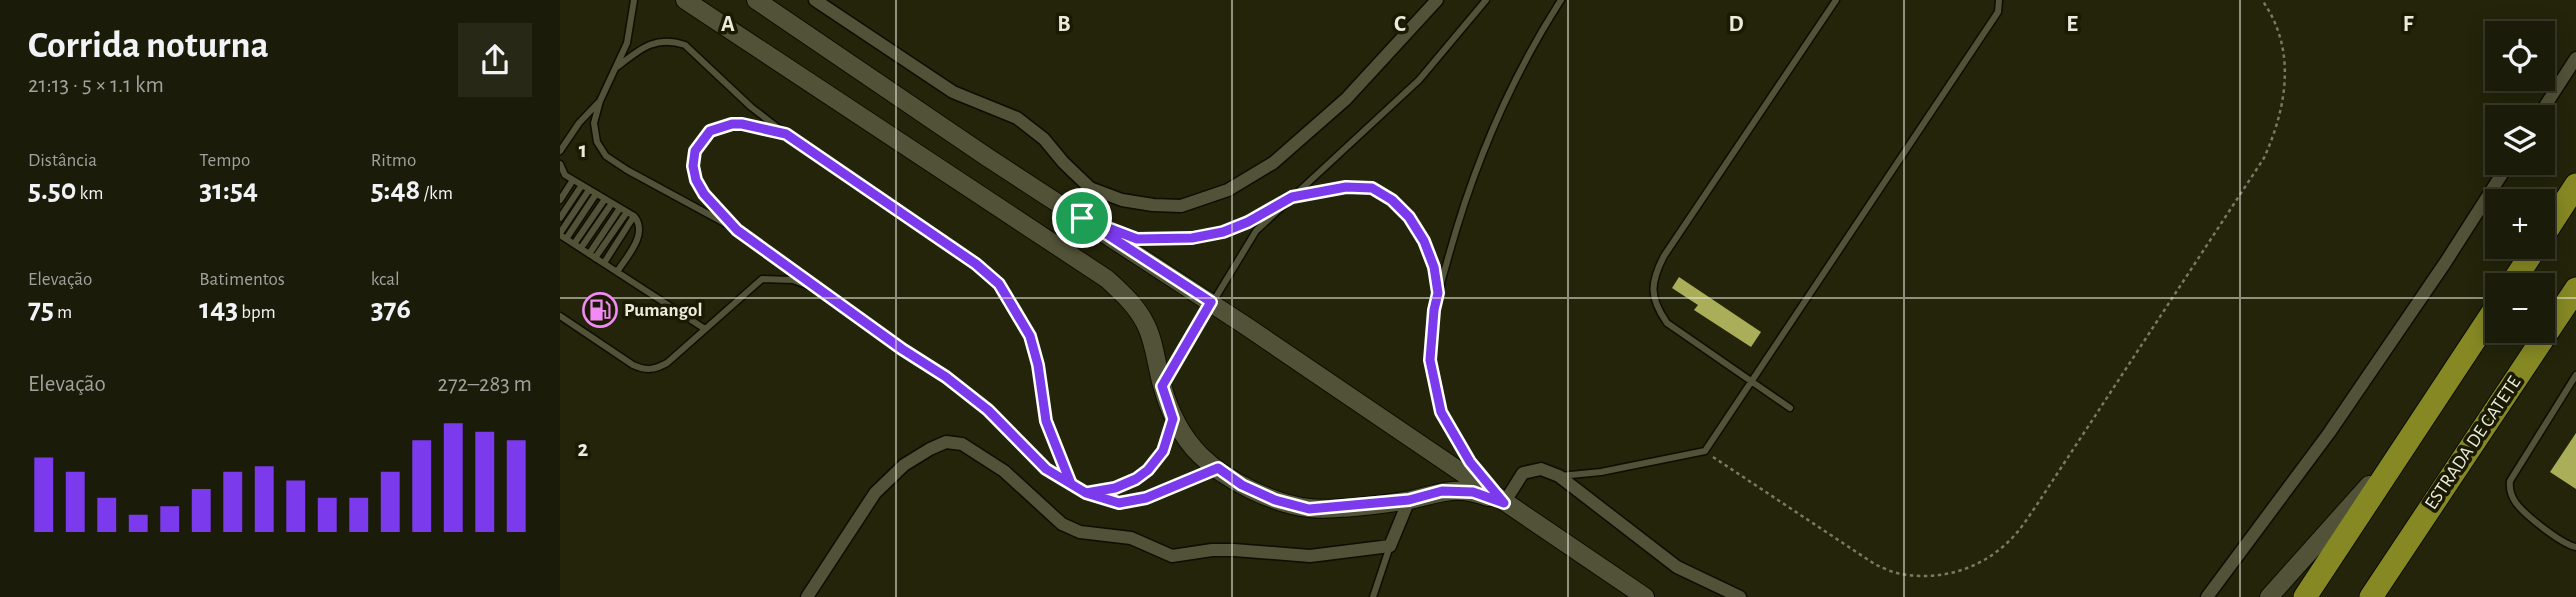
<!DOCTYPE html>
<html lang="pt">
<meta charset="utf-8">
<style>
:root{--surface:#1a1b08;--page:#272816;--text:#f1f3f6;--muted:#9fa19c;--line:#383929;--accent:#7c3aed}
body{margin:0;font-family:"Alegreya Sans",sans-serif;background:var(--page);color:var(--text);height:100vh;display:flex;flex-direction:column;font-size:26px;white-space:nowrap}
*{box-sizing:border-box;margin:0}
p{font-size:23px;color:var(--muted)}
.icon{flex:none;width:38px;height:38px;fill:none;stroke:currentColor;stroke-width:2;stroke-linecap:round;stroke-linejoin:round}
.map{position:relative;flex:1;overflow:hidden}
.drawer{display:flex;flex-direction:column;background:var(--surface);width:560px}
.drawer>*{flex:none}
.controls{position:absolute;left:1925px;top:21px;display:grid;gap:14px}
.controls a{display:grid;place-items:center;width:70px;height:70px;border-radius:0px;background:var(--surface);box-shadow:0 4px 18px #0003,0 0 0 2px var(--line);font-size:35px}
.pin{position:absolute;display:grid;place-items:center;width:60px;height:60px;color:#fff;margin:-30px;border:4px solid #fff;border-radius:50%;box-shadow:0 2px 7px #0007}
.round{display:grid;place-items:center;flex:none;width:74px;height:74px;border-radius:0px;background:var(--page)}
.headline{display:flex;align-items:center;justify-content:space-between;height:119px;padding:0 28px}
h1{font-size:38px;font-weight:700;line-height:52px}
.stats{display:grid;grid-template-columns:repeat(3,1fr);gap:10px;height:119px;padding:7px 28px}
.stats div{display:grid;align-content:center}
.stats b{font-size:30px;font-weight:700}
.stats small{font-size:19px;font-weight:400}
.stats p{font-size:19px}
.chart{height:196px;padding:14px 28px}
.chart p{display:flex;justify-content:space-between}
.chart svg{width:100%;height:126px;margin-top:7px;stroke:var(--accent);stroke-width:6}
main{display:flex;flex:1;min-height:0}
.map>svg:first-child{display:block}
</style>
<main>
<section class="drawer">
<div class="headline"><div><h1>Corrida noturna</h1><p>21:13 · 5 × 1.1 km</p></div><a class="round"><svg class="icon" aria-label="share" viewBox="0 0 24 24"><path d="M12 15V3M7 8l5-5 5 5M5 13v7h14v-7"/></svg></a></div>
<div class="stats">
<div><p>Distância</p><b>5.50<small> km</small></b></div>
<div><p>Tempo</p><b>31:54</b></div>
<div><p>Ritmo</p><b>5:48<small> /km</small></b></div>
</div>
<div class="stats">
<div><p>Elevação</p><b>75<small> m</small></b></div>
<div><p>Batimentos</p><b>143<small> bpm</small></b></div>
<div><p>kcal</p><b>376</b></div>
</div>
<div class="chart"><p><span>Elevação</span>272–283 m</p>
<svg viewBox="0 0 160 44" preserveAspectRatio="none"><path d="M5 44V18M15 44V23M25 44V32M35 44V38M45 44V35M55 44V29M65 44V23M75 44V21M85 44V26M95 44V32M105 44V32M115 44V23M125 44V12M135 44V6M145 44V9M155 44V12"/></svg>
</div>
</section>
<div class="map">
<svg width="2016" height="597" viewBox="0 0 2016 597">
<rect width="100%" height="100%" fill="#23240a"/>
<path fill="#abae59" d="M1119,277l82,55 -10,15 -57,-37 4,-5 -26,-17z
M2016,433v56l-26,-17z"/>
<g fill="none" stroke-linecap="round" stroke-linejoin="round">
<g stroke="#0d0d00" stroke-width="9">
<path id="lane" d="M74,0l-7,43 -27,58 -6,22 3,19 9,14 21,14 105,57
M57,67c23,-18 38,-32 68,-22l66,62 31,24
M0,151l19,-28 19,-20
M0,164l5,11 69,41c15,18 -7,40 -17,56
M731,197c22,-4 62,-16 82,-8 41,14 59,64 65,102
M0,200l13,-20
M0,218l22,-33
M550,229l27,10 55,-1 31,-6 25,-10 34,-19
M0,233l29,-43
M0,235l145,94
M6,239l30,-45
M14,244l31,-45
M21,248l31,-45
M29,254l31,-46
M35,258l32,-46
M44,263l30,-47
M0,316l73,49c13,6 21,5 34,-2l95,-84 31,1 19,7
M2016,375l-66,106c-1,8 1,15 6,22 9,12 45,41 60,44
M605,381l91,-150 163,-151 67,-80
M1230,408l-123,-85c-18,-26 -17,-40 -3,-67l172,-256
M1000,476l41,-4 104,-21 293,-439 1,-12
M925,480c-28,-34 -50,-73 -54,-118 -4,-34 7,-68 16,-100 25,-93 62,-181 114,-262
M511,484l-25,-63 -8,-56 -9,-29 -30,-52 -22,-20c-45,-30 -89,-60 -133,-90 -19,-13 -38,-30 -58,-40 -28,-13 -75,-19 -90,15 -14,32 22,60 41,81l165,119 44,28 42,33 58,59 40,24 33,10 27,-5 68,-29
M530,492c52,-8 66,-22 83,-71
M813,597l17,-51"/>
</g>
<g stroke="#0d0d00" stroke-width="15">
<path id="street" d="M255,0l138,92 64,26 27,21 19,23 27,26 32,12 31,5 28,1 47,-16 45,-27 73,-64 91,-99
M1978,117l38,-59
M944,503l19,-30 18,-4 18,7 118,91 63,30
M247,597l68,-104 29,-28 26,-16 16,-7 16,2 42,27 58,53 18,8 51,6 41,18 40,-6h22l76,6 80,-10 19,-46
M1647,597l122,-164 116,-170 64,-100"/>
</g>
<g stroke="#0d0d00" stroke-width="20">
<path id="secondary" d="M125,0l422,279c14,13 29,26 38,44 10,19 11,41 17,62 7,26 18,50 38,70 25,25 73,49 109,53 21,3 79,-4 101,-8 32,-7 45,-15 78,-3
M196,0l231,157 259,169 399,271
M1709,597l100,-112"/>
</g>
<g stroke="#0d0d00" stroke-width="25">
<path id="highway" d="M1983,236l33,-51
M1951,285l25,-38
M1745,597l192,-291
M1811,597l205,-308"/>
</g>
<path stroke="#797a65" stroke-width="2.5" stroke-dasharray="3.5 3.5" stroke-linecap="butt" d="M1153,457l163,108c8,3 17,8 26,9 39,7 78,-5 106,-32 12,-11 21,-26 30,-39l226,-345c23,-51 33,-109 -2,-158"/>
<use href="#lane" stroke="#515237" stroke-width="6"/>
<use href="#street" stroke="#515237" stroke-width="12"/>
<use href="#secondary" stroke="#515237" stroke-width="18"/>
<use href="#highway" stroke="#868923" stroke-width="23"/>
</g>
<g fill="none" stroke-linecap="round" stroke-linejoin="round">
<g stroke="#fff" stroke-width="14">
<path id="route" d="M522,218l129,84 -49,84 11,33 -10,32 -15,19 -12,9 -21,9 -29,5 -40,-24 -58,-59 -42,-33 -44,-28 -165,-119 -33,-36 -8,-14 -3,-14 2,-15 15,-20 22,-7h10l44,10 190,130 23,20 31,52 8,29 8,56 25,63 15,9 33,10 27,-5 72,-30 24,17 33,15 34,9 100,-9 33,-9 31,1 31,11 -34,-41 -29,-50 -11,-52 4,-50 4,-17 -4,-26 -10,-26 -15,-24 -17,-17 -20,-12 -26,-1 -54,10 -44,25 -25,10 -31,6 -55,1 -55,-21"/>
</g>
<use href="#route" stroke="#7c3aed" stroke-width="9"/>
</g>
<path fill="none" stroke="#eaebdc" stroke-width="2" stroke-opacity="0.55" d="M336,0v597M672,0v597M1008,0v597M1344,0v597M1680,0v597M0,298h1937M1983,298h33"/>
<defs>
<g id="fuel-ring" transform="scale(1.75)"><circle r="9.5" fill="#1a1a02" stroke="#f18af4" stroke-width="1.5"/><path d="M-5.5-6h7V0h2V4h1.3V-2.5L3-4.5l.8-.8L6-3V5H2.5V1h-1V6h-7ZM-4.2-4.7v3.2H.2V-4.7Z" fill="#f18af4"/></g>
</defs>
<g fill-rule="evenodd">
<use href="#fuel-ring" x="40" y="310"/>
</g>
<g text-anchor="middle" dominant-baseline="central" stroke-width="7" stroke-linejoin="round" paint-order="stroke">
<g font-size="19" font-weight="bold" fill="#eaebdc" stroke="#1a1a02" text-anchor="start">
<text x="64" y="310">Pumangol</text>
</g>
<g font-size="19" fill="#eaebdc" stroke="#1a1a02">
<text transform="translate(1913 443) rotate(-56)">ESTRADA DE CATETE</text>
</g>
</g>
<g font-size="23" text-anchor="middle" font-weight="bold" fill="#eaebdc" stroke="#1a1a02" stroke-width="7" stroke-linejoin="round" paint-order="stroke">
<text x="168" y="31">A</text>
<text x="504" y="31">B</text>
<text x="840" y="31">C</text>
<text x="1176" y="31">D</text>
<text x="1512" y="31">E</text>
<text x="1848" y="31">F</text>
<text x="23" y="157">1</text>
<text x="23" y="456">2</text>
</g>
</svg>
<div class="controls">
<a><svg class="icon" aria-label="locate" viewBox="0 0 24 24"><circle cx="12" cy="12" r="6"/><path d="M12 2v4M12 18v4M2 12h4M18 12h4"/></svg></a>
<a><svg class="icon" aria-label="layers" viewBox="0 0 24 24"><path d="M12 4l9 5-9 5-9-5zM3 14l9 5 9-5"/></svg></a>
<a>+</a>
<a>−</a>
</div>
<div class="pin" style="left:522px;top:218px;background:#1e9e55"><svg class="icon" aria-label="arrive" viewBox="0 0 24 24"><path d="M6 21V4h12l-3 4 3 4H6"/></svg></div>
</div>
</main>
